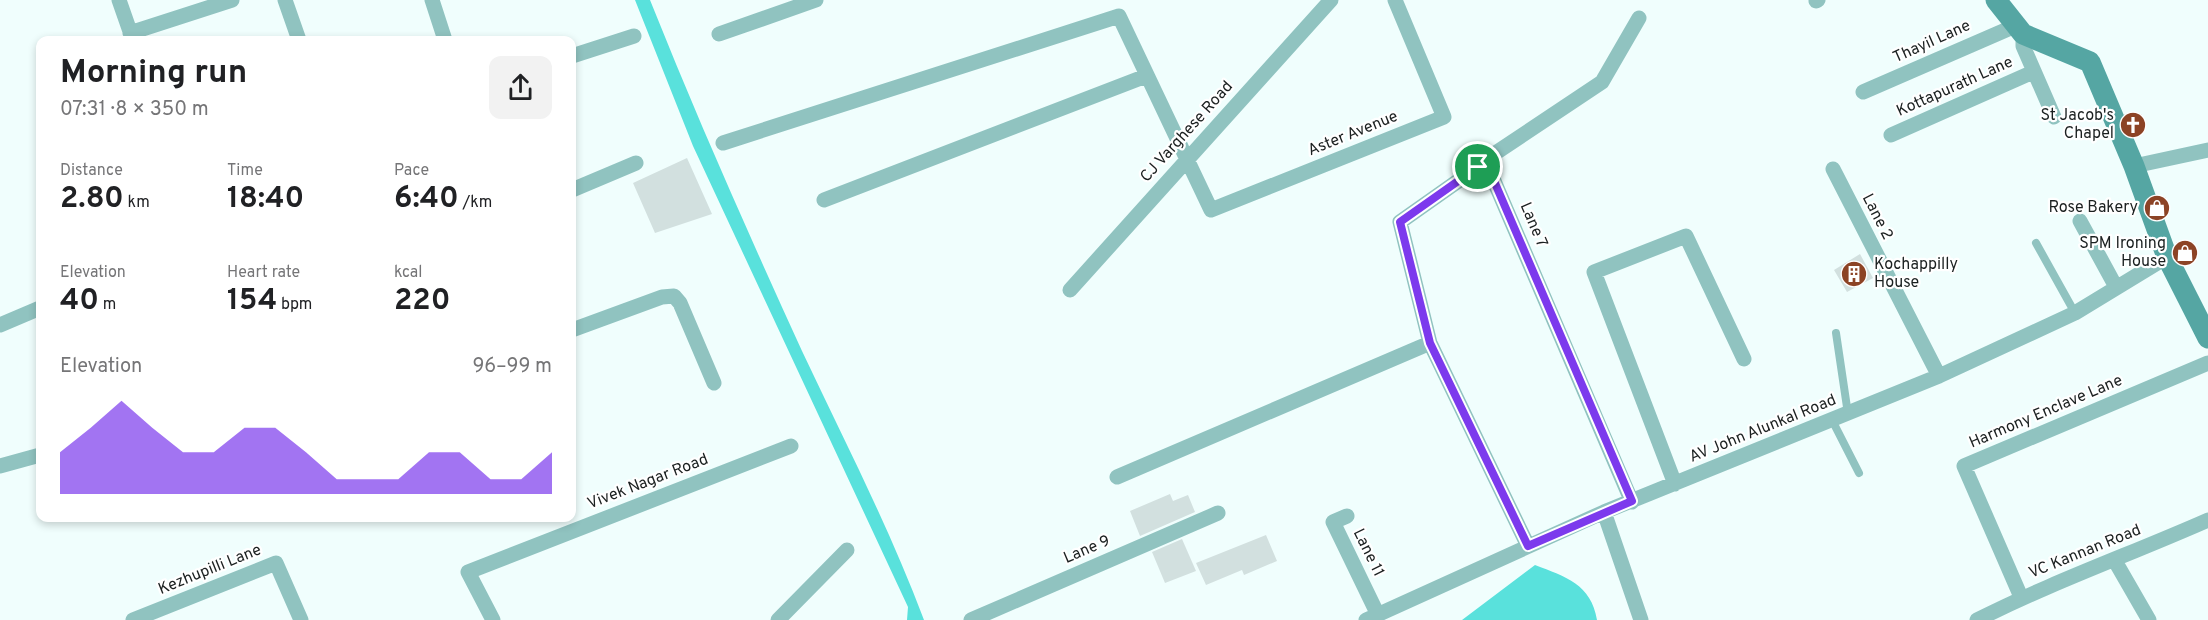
<!DOCTYPE html>
<meta charset="utf-8">
<style>
:root{--surface:#fff;--page:#f2f2f2;--text:#202124;--muted:#757577;--accent:#7c3aed}
body{margin:0;font-family:Overpass,sans-serif;background:var(--page);color:var(--text);height:100vh;display:flex;flex-direction:column;font-size:22px;white-space:nowrap}
*{box-sizing:border-box;margin:0}
p{font-size:20px;color:var(--muted)}
.icon{flex:none;width:33px;height:33px;fill:none;stroke:currentColor;stroke-width:2;stroke-linecap:round;stroke-linejoin:round}
.map{position:relative;flex:1;overflow:hidden}
.panel{position:absolute;left:36px;top:36px;width:540px;height:486px;display:flex;flex-direction:column;background:var(--surface);border-radius:12px;box-shadow:0 3px 9px #0003}
.panel>*{flex:none}
.pin{position:absolute;display:grid;place-items:center;width:51px;height:51px;color:#fff;margin:-26px;border:3px solid #fff;border-radius:50%;box-shadow:0 2px 6px #0007}
.round{display:grid;place-items:center;flex:none;width:63px;height:63px;border-radius:12px;background:var(--page)}
.head{display:flex;align-items:center;justify-content:space-between;height:102px;padding:0 24px}
h1{font-size:33px;font-weight:700;line-height:45px}
.stats{display:grid;grid-template-columns:repeat(3,1fr);gap:9px;height:102px;padding:6px 24px}
.stats div{display:grid;align-content:center}
.stats b{font-size:30px;font-weight:700}
.stats small{font-size:16px;font-weight:400}
.stats p{font-size:16px}
.chart{height:168px;padding:12px 24px}
.chart p{display:flex;justify-content:space-between}
.chart svg{width:100%;height:108px;margin-top:6px;fill:var(--accent);opacity:.7}
.map>svg:first-child{display:block}
</style>
<div class="map">
<svg width="2208" height="620" viewBox="0 0 2208 620">
<rect width="100%" height="100%" fill="#f0fefd"/>
<path fill="#59e1dc" d="M635,0h15c47,118 99,235 152,351 42,89 87,176 122,269h-17l1,-13 -215,-461z
M1535,565c31,12 56,19 62,55h-135z"/>
<path fill="#d2e0df" d="M687,158l25,56 -57,19 -22,-50z
M1860,254l13,24 -26,14 -13,-22z
M1170,494l3,7 15,-6 7,17 -55,24 -10,-25z
M1266,535l11,26 -33,14 -2,-5 -36,15 -10,-22z
M1182,539l14,32 -31,12 -13,-31z"/>
<g fill="none" stroke-linecap="round" stroke-linejoin="round">
<path stroke="#90c3c0" stroke-width="8" d="M2036,243l39,70
M1836,333l12,81
M1832,420l27,53"/>
<path stroke="#90c3c0" stroke-width="15" d="M119,0l14,40
M285,0l14,40
M432,0l13,40
M1816,1l2,-1
M130,33l102,-33
M719,34l97,-34
M2023,34v12l31,71
M572,56l62,-20
M1863,92l152,-66
M1891,135l142,-63
M723,143l396,-127 92,194 233,-93 -49,-117
M2134,166l74,-16
M1833,169l106,207
M572,190l64,-27
M824,200l322,-124
M2080,221l36,66
M1070,290l261,-290
M0,325l40,-17
M572,330l90,-33 12,-1 6,7 34,80
M1430,343l-30,-121 78,-55 7,-7
M0,466l40,-11
M1117,477l313,-134 98,203
M1675,484l-81,-212 92,-36 58,123
M1632,502l-147,-342 117,-78 37,-64
M1604,512l37,108
M1347,516l-14,6 45,93
M2115,561l34,59
M2021,597l-57,-131 244,-103
M133,620l143,-57 25,57
M493,620l-25,-48 323,-126
M778,620l69,-70
M971,620l247,-107
M1366,620l238,-108 335,-136 136,-63 92,-56
M1977,620c75,-38 154,-66 231,-100"/>
<path stroke="#55a6a3" stroke-width="21" d="M1996,0l27,34 67,28 44,104 33,91 41,81"/>
</g>
<g fill="none" stroke-linecap="round" stroke-linejoin="round">
<g stroke="#fff" stroke-width="12">
<path id="route" d="M1485,160l147,341 -104,45 -98,-203 -30,-121 78,-55z"/>
</g>
<use href="#route" stroke="#7c3aed" stroke-width="8"/>
</g>
<defs>
<g id="church-disc" transform="scale(1.35)"><circle r="9.5" fill="#8c4325" stroke="#fff"/><path d="M-1.2-6h2.4v3.5h3.3v2.4h-3.3V6h-2.4V-.1h-3.3v-2.4h3.3Z" fill="#fff"/></g>
<g id="shop-disc" transform="scale(1.35)"><circle r="9.5" fill="#8c4325" stroke="#fff"/><path d="M-5-2.5h2.3a2.7 3.5 0 0 1 5.4 0H5L5.5 6h-11ZM-1.5-2.5h3a1.5 2.3 0 0 0-3 0Z" fill="#fff"/></g>
<g id="building-disc" transform="scale(1.35)"><circle r="9.5" fill="#8c4325" stroke="#fff"/><path d="M-4-6H4V6H1V3H-1V6H-4ZM-2.5-4.3h1.7v1.8h-1.7ZM.8-4.3h1.7v1.8H.8ZM-2.5-1h1.7V.8h-1.7ZM.8-1h1.7V.8H.8Z" fill="#fff"/></g>
</defs>
<g fill-rule="evenodd">
<use href="#church-disc" x="2133" y="125"/>
<use href="#shop-disc" x="2157" y="208"/>
<use href="#shop-disc" x="2185" y="253"/>
<use href="#building-disc" x="1854" y="274"/>
</g>
<g text-anchor="middle" dominant-baseline="central" stroke-width="4.5" stroke-linejoin="round" paint-order="stroke">
<g font-size="16" fill="#1b2020" stroke="#fff">
<text transform="translate(1932 42) rotate(-24)">Thayil Lane</text>
<text transform="translate(1955 87) rotate(-24)">Kottapurath Lane</text>
<text transform="translate(1187 132) rotate(-48)">CJ Varghese Road</text>
<text transform="translate(1353 134) rotate(-22)">Aster Avenue</text>
<text transform="translate(1877 217) rotate(63)">Lane 2</text>
<text transform="translate(1533 225) rotate(67)">Lane 7</text>
<text transform="translate(2046 412) rotate(-23)">Harmony Enclave Lane</text>
<text transform="translate(1763 429) rotate(-22)">AV John Alunkal Road</text>
<text transform="translate(648 482) rotate(-21)">Vivek Nagar Road</text>
<text transform="translate(1087 550) rotate(-23)">Lane 9</text>
<text transform="translate(2085 552) rotate(-22)">VC Kannan Road</text>
<text transform="translate(1368 553) rotate(64)">Lane 11</text>
<text transform="translate(210 570) rotate(-22)">Kezhupilli Lane</text>
</g>
<g font-size="16" fill="#1b2020" stroke="#fff" text-anchor="end">
<text x="2114" y="116">St Jacob's<tspan x="2114" dy="18">Chapel</tspan></text>
<text x="2138" y="208">Rose Bakery</text>
<text x="2166" y="244">SPM Ironing<tspan x="2166" dy="18">House</tspan></text>
<text x="1874" y="265" text-anchor="start">Kochappilly<tspan x="1874" dy="18">House</tspan></text>
</g>
</g>
</svg>
<div class="pin" style="left:1478px;top:167px;background:#1e9e55"><svg class="icon" aria-label="arrive" viewBox="0 0 24 24"><path d="M6 21V4h12l-3 4 3 4H6"/></svg></div>
<section class="panel">
<div class="head"><div><h1>Morning run</h1><p>07:31 · 8 × 350 m</p></div><a class="round"><svg class="icon" aria-label="share" viewBox="0 0 24 24"><path d="M12 15V3M7 8l5-5 5 5M5 13v7h14v-7"/></svg></a></div>
<div class="stats">
<div><p>Distance</p><b>2.80<small> km</small></b></div>
<div><p>Time</p><b>18:40</b></div>
<div><p>Pace</p><b>6:40<small> /km</small></b></div>
</div>
<div class="stats">
<div><p>Elevation</p><b>40<small> m</small></b></div>
<div><p>Heart rate</p><b>154<small> bpm</small></b></div>
<div><p>kcal</p><b>220</b></div>
</div>
<div class="chart"><p><span>Elevation</span>96–99 m</p>
<svg viewBox="0 0 160 44" preserveAspectRatio="none"><path d="M0 44V27L10 17L20 6L30 17L40 27L50 27L60 17L70 17L80 27L90 38L100 38L110 38L120 27L130 27L140 38L150 38L160 27V44z"/></svg>
</div>
</section>
</div>
